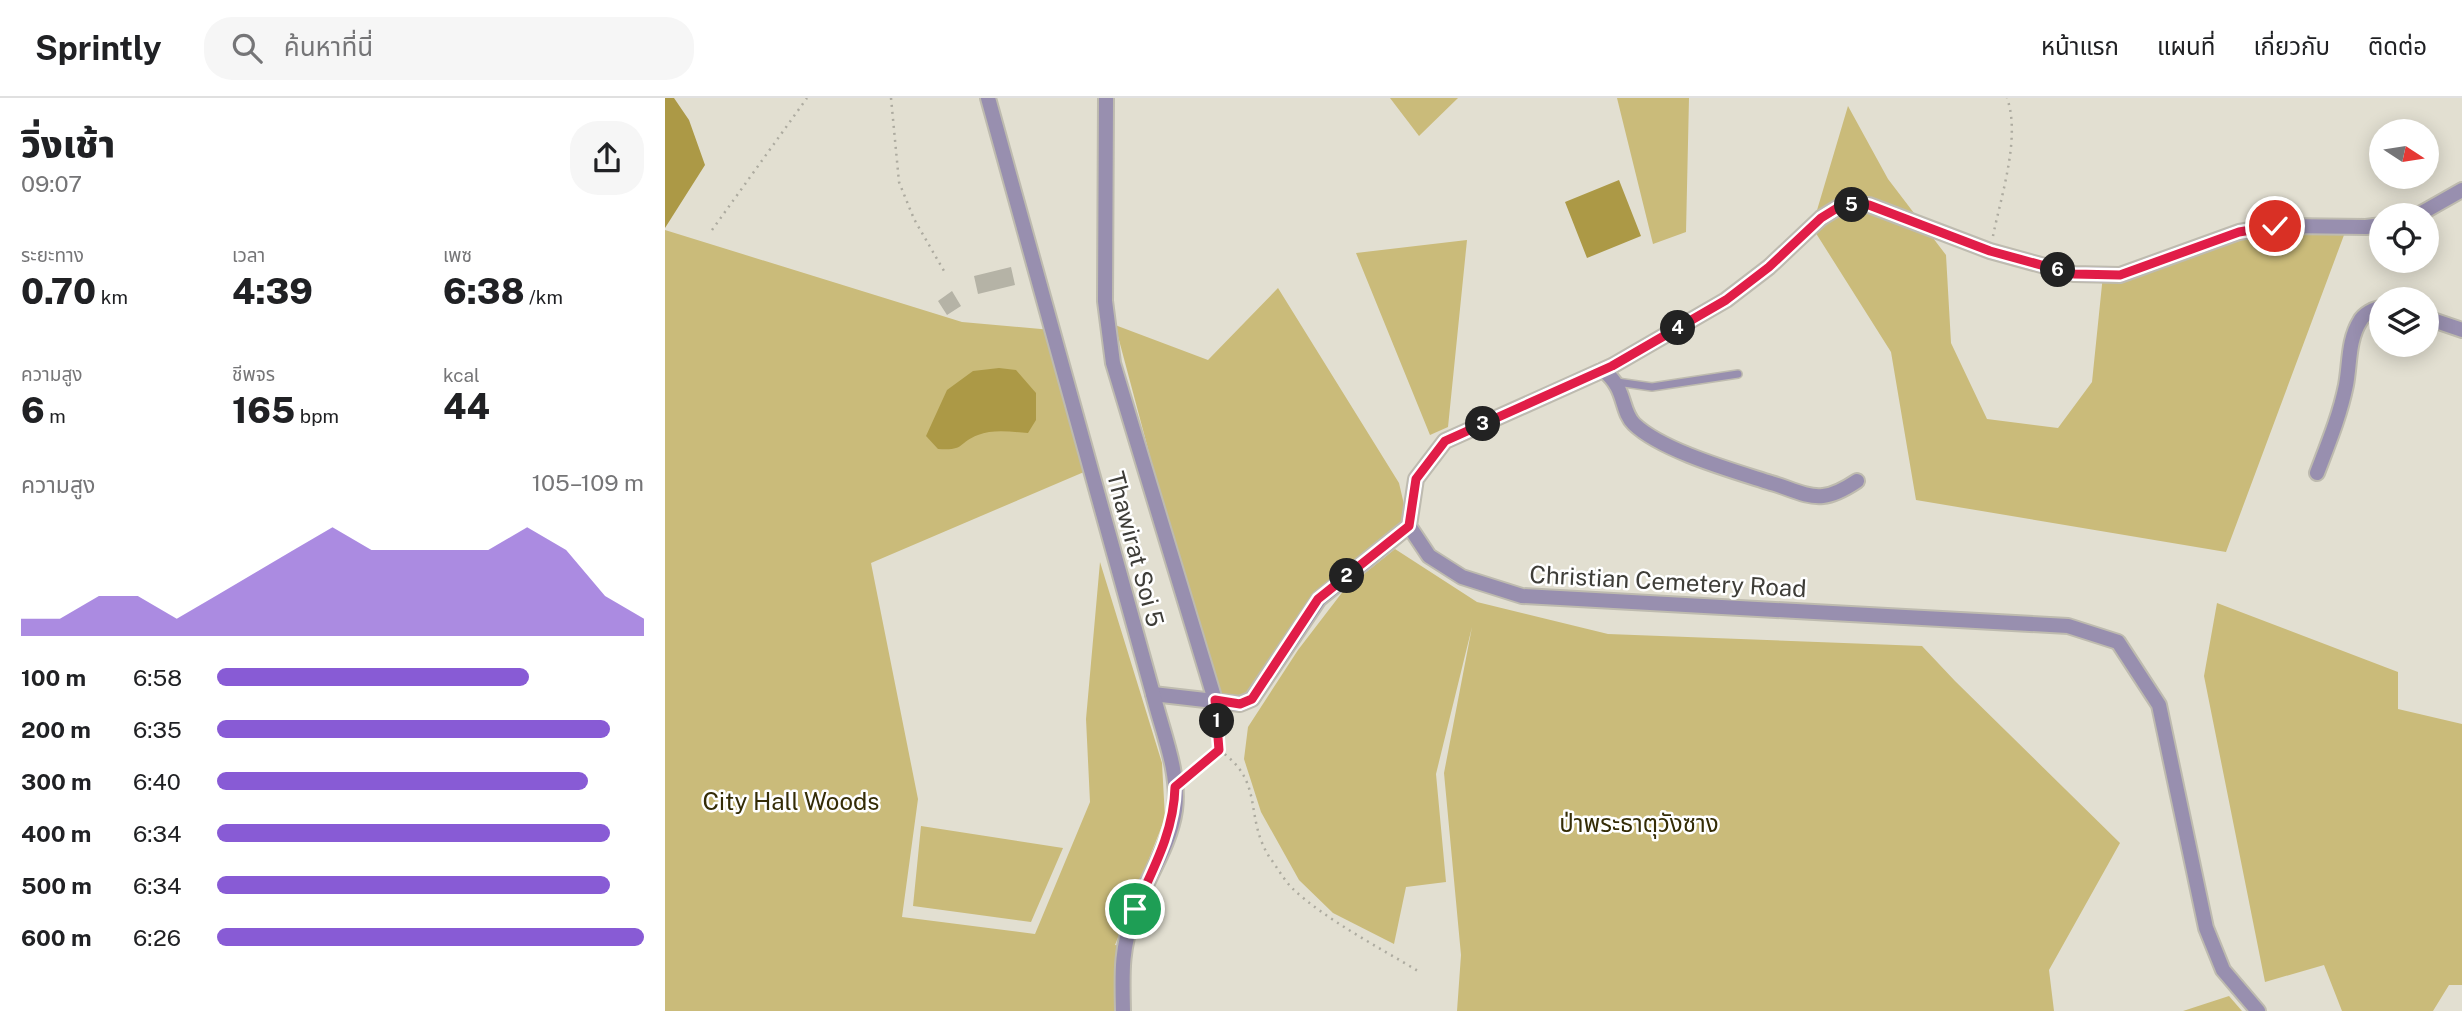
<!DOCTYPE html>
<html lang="th">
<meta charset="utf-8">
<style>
:root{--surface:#fff;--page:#f6f6f6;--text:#202124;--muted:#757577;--line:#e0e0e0;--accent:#885bd5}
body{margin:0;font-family:"Public Sans","Noto Sans Thai",sans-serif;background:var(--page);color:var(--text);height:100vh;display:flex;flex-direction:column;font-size:26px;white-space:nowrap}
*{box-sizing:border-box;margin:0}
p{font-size:23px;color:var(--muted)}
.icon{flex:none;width:38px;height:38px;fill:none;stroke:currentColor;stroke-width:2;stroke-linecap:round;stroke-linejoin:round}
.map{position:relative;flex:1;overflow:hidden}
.drawer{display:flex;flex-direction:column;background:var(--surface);width:665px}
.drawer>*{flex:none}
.needle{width:46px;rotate:102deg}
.buttons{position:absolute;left:1704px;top:21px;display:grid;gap:14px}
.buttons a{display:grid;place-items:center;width:70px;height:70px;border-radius:50%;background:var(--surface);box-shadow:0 4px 18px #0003;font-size:35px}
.pin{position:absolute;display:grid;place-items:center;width:60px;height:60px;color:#fff;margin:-30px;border:4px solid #fff;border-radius:50%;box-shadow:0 2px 7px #0007}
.km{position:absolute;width:35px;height:35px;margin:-18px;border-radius:50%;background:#222;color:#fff;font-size:19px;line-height:35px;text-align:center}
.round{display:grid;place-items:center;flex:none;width:74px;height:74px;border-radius:28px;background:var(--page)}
.head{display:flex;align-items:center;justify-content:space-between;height:119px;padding:0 21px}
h1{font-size:38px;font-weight:800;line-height:52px}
.metrics{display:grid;grid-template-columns:repeat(3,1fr);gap:10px;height:119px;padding:7px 21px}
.metrics div{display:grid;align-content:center}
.metrics b{font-size:35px;font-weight:800}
.metrics small{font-size:19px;font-weight:400}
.metrics p{font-size:19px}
.chart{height:196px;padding:14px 21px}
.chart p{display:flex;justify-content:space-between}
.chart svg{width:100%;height:126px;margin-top:7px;fill:var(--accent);opacity:.7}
ul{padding:0 21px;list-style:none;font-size:23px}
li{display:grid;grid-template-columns:112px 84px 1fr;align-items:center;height:52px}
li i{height:18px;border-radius:9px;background:var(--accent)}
header{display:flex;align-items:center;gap:42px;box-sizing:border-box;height:98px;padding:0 35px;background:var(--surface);border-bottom:2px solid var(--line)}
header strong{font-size:33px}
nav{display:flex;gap:38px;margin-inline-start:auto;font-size:24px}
.search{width:490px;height:63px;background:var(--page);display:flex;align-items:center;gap:18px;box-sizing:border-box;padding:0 24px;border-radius:28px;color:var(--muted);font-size:26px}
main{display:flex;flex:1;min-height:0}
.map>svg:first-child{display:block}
</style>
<header>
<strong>Sprintly</strong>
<div class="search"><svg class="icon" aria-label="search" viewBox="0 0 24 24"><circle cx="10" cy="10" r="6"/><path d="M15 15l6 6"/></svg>ค้นหาที่นี่</div>
<nav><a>หน้าแรก</a><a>แผนที่</a><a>เกี่ยวกับ</a><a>ติดต่อ</a></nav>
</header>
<main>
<section class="drawer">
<div class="head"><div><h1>วิ่งเช้า</h1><p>09:07</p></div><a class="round"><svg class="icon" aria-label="share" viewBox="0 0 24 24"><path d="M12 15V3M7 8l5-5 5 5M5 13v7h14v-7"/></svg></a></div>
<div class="metrics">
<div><p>ระยะทาง</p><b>0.70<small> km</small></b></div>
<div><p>เวลา</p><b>4:39</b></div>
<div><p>เพซ</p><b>6:38<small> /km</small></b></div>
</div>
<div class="metrics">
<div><p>ความสูง</p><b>6<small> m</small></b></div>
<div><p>ชีพจร</p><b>165<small> bpm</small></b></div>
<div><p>kcal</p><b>44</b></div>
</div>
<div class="chart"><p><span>ความสูง</span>105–109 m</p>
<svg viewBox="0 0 160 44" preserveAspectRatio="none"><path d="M0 44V38L10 38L20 30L30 30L40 38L50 30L60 22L70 14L80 6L90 14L100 14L110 14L120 14L130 6L140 14L150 30L160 38V44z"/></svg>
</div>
<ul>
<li><b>100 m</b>6:58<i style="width:73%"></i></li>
<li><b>200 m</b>6:35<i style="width:92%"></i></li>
<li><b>300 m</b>6:40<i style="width:87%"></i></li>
<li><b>400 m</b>6:34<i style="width:92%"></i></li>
<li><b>500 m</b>6:34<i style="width:92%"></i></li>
<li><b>600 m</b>6:26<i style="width:100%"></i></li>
</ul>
</section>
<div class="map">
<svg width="1797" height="913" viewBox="0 0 1797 913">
<rect width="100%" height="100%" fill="#e2dfd1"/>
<path fill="#cabb7a" d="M725,0h68l-39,38z
M952,0h72l-3,134 -33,12z
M1183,8l40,73 58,76 5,88 36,76 71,9 34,-46 11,-107 128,-40 116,-8 -121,325 -310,-52 -25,-148 -79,-125z
M0,132l297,92 90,8 39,139 -220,94 47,236 -16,118 133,17 55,-132 -4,-83 14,-157 62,201 3,55 -50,127 8,1 7,65h-465z
M802,142l-19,187 -18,8 -74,-182z
M613,190l121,195 10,43 -90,73 -67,100 -37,1 -100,-375 93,35z
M730,451l82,53 131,32 314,12 33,35 165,162 -71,127 5,41h-597l4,-56 -17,-182 28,-146 -36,147 10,108 -40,5 -12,57 -61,-31 -34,-33 -38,-68 -17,-53 4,-32 50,-77 46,-60z
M1552,505l181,69v37l64,15v261h-13l-16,26h-91l-18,-46 -59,17 -61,-306z
M256,728l142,22 -32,74 -118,-16z
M1564,898l13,15h-59z"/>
<path fill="#ac9946" d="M0,0h9l15,22 16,45 -40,63z
M954,82l22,56 -54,22 -22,-56z
M334,270l17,2 20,23v27l-8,13c-16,-1 -35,-4 -50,2 -21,8 -12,16 -40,14l-12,-13 21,-46 26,-19z"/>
<path fill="#b5b3a6" d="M346,169l4,18 -37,9 -4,-18z
M287,193l9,15 -14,9 -9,-14z"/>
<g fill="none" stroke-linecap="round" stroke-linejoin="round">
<g stroke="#bebbaf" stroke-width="10">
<path id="service" d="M952,284l35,5 86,-13"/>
</g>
<g stroke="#bebbaf" stroke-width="18">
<path id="minor" d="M441,0l-1,203 8,62 102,337
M1753,117l44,-25
M1762,220l35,12
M938,272c24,19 17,40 31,54 28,27 100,47 137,59 16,4 35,15 52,13 11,-1 25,-9 34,-15
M1652,375c11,-29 23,-58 29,-88 4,-21 2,-45 14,-64 3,-6 14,-13 22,-13
M488,596l87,10 12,-5 67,-100 90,-73
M1593,913l-35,-41 -17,-42 -47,-223 -41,-63 -50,-16 -546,-30 -60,-19 -33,-21 -20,-30 7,-47 29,-38 167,-75 114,-66 43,-33 52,-49 21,-13h27l121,46 84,23 46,1 119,-43 36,-6 91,1 16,-2"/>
</g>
<g stroke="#bebbaf" stroke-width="18">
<path id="tertiary" d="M323,0l165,596c9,37 27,78 22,116 -5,35 -28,68 -40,100 -14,38 -13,62 -12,101"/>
</g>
<path stroke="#adaba0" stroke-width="2.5" stroke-dasharray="2 5" stroke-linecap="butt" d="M226,0l8,84 15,37 30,52
M47,132l95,-132
M1328,138c8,-40 28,-99 14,-138
M554,652c47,32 24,66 51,108 7,9 14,22 22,30 31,30 88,60 126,83
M523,678l31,-26 -3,-37"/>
<use href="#service" stroke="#988faf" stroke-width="7"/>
<use href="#minor" stroke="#988faf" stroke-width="14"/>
<use href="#tertiary" stroke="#988faf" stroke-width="14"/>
</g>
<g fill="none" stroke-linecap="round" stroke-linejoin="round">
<g stroke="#fff" stroke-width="14">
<path id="route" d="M470,811c18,-40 39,-77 40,-122l44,-37 -4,-50 25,4 12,-5 66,-100 91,-73 7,-47 29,-38 167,-75 114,-66 43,-33 52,-49 21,-13h27l121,46 84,23 46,1 119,-43 36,-6"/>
</g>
<use href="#route" stroke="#e11d48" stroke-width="9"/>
</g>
<g text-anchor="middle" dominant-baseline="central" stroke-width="5" stroke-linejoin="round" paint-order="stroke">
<g font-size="24" fill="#3e3d38" stroke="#fff">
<text transform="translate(471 451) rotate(75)">Thawirat Soi 5</text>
<text transform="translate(1003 483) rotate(3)">Christian Cemetery Road</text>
</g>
<g font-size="24" fill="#342c06" stroke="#fff">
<text x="126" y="703">City Hall Woods</text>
<text x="974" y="725">ป่าพระธาตุวังซาง</text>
</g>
</g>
</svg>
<div class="buttons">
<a><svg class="needle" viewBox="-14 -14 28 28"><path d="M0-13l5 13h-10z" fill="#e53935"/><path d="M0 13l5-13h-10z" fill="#757577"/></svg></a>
<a><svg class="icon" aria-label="locate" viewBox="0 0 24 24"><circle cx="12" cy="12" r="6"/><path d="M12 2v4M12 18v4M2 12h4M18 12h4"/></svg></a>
<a><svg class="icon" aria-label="layers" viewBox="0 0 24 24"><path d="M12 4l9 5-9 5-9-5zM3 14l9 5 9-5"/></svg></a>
</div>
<div class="pin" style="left:470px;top:811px;background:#1e9e55"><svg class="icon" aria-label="arrive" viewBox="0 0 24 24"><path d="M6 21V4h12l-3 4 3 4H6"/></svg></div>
<div class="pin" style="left:1610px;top:128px;background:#d93025"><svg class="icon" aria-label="check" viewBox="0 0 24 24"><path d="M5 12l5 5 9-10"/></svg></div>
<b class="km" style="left:552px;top:623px">1</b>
<b class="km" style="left:682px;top:478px">2</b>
<b class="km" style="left:818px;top:326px">3</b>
<b class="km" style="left:1013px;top:230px">4</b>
<b class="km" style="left:1187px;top:107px">5</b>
<b class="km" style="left:1393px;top:172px">6</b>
</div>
</main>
